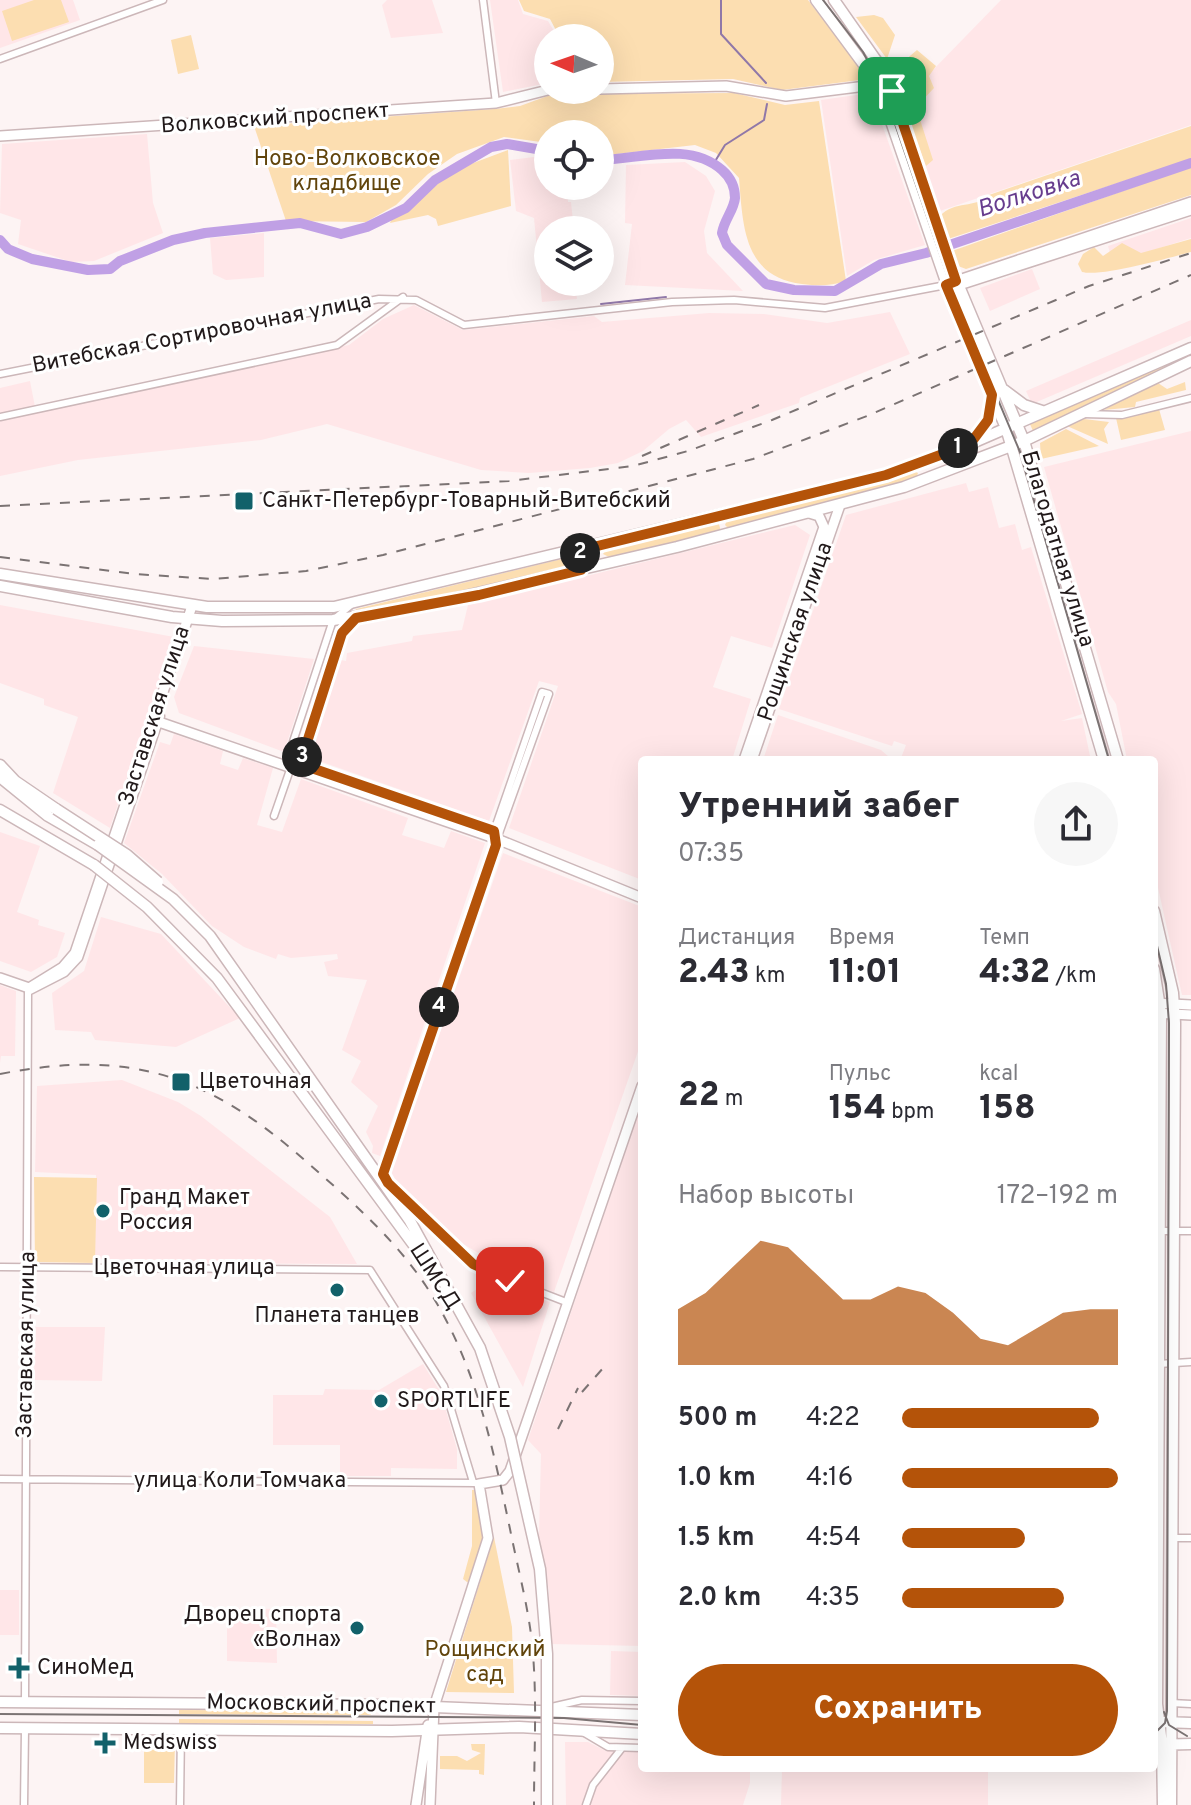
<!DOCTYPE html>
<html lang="ru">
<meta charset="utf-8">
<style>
:root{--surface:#fff;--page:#f7f7f7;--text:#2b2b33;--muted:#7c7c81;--accent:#b45309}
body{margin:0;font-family:Overpass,sans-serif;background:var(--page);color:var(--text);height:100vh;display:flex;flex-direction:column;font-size:30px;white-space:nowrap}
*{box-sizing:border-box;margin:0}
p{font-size:26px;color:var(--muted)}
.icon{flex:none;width:44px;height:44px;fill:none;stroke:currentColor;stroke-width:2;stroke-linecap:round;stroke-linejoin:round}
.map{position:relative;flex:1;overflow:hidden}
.drawer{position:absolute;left:638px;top:756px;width:520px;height:1016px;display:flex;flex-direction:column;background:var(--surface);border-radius:8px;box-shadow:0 8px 32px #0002}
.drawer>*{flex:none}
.needle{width:52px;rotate:272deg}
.tools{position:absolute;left:534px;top:24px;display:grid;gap:16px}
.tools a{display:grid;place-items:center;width:80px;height:80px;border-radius:50%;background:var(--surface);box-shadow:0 8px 32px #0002;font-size:40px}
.pin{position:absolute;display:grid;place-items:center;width:68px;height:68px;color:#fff;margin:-34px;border-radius:16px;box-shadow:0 4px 12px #0006}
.km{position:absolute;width:40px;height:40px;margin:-20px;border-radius:50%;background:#222;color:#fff;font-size:22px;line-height:40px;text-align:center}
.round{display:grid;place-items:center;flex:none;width:84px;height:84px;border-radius:42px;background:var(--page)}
.summary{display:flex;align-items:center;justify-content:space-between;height:136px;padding:0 40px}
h1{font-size:36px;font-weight:800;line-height:60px}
.stats{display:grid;grid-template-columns:repeat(3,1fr);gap:12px;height:136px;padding:8px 40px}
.stats div{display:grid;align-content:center}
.stats b{font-size:34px;font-weight:800}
.stats small{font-size:22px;font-weight:400}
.stats p{font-size:22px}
.chart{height:224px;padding:16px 40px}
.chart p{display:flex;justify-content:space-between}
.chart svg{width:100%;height:144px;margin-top:8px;fill:var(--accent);opacity:.7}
.cta{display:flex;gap:16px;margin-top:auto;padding:16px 40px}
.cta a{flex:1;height:92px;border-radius:48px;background:var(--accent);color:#fff;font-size:32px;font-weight:800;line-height:92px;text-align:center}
ul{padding:0 40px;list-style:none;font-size:26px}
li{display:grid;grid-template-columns:128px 96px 1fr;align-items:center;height:60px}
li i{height:20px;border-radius:10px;background:var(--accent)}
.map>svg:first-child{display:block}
</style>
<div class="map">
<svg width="1191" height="1805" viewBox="0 0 1191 1805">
<rect width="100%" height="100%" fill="#fdf4f4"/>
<path fill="#ffe6e8" d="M0,0h73l7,20 -80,28z
M387,0h45l11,33 -52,5 -9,-33z
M490,0h28l5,14 25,7 10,17h-10v45l-45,9z
M1001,0h190v125l-251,86 -35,-99 28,-26 -5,-11z
M863,94l10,5 52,146 -51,15 -27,16 -26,-176z
M147,134l6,69 10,30 -69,28 -23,1 -53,-18 3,-24 -21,-7 2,-69z
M534,157l14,2v27h19l1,16h3l3,28h-26v52h27l2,17 -35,3 -8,-84 -18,-7 -6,-51z
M685,162l21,14 9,15 -11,40 3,22 36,38 -118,-6 7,-61 -7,-1 1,-58z
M1191,218v20l-78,25 -5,-17z
M264,233v44l-38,3 -13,-6 -3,-36z
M1032,269l8,20 -50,22 -10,-23z
M414,305l49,25 131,-14 8,6 107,-9 55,1 63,9 63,-11 20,42 -110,44 -1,5 -98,34 -15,-17 -17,9 -26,22 -25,12 -28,5 -61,5 -48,-3 -154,-46 -66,16 -183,20 -78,16v-88l30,-7 6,31 313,-67 34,-26z
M1191,320v16l-159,68 -6,-13z
M1191,431v564h-9l-28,-125v-110h-27l-11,-56 -8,-12 -64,-225z
M966,483l3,9 19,-5 11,41 16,-4 7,26 9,-3 51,167 -21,7 21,-3 8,38 -21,4h-306l15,-45 103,35 8,7 12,1 5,-13 -12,-4 -2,5 -113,-37 67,-194z
M795,525l15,10 -38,113 -41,-12 -18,51 38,12 -19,61h-90v120l-133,-52 49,-142 -19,-5 -50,140 -181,-64 33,-97 5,1 1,-8 65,-12 1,-5 49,-6 6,-25z
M0,605l174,32 -64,191 -57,-35 25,-76 -34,-12v-6l-44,-16z
M194,646l120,13 -30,93 -105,-39 -5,-16z
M174,734l49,17 -3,13 18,6 5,-12 30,10 -16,57 25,7 19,-53 107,39 -6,17 42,13 7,-17 34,12 -105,313 -8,-3 1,-7 -7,-14 12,-26 -27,-24 10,-21 -19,-11 25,-70 -39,-4 -4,-14 14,-3 -1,-5 -46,4 -13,-4 -2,5 -32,-12 -32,-21 -50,-52 -38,-31 36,-101 10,3z
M0,832l40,14 -23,66 22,8 -1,5 27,8 -8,24 -26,15 -31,-11z
M503,853l139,54v133l-88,252 -27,-9 -67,-41 -70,-67z
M101,917l60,17 79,84 -64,29 -81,-7 -4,-8 -36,-2 -3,-37 32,-22z
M0,985l16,6 -1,65h-14l-1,7z
M122,1080l56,22 23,14 129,101 27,47 -168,-1 -1,-3 -93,-1 1,-84 -61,-3 2,-86z
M642,1102v544l-92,-2 -1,-53 -10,-55 2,-82 -13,-14z
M489,1281l61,21 -27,85 -52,-94z
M35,1327h70l-3,54 -68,-1z
M423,1364l18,29 16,56v20l-66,-1v8h-51v-31h-67v-50h50l2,-6 54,1z
M0,1590h19v45h-19z
M227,1608l49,1 1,54 -50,-2z
M611,1651l31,1v44l-32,-1z
M565,1742h23l18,9h36v17h108v15l-7,22h-177z
M782,1768h206v37h-207z"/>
<path fill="#fcdeb1" d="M34,0h27l8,22 -57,19 -10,-30z
M519,0h289l55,72 -3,8 -78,10 -49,-11 -133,3v-44h-40l-10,-19 -26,-8z
M874,15l9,3 12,17 -8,24 -31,-42z
M191,35l8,34 -21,5 -7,-34z
M917,50l19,16 -7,10 5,12 -18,19 17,53 -7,6 -35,-94z
M734,93l51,12 34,-4 27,180c-16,5 -27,5 -44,3 -59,-7 -59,-59 -63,-106l-23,-25 -21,-8 -87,10 -8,-1v-20h-52v9l-44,-6 -47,17 -29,20 -32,31 -30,17 -80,-1 -32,-95 240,-17 26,-3 33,-12z
M1191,126v33l-243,80 -8,-23c15,-16 35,-7 49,-21z
M508,150l3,56 -73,20 -2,-7 -8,-4 -38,8 5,-11 65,-44z
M1191,167v28l-225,74 -8,-3 -6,-15z
M1191,239v13c-23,6 -89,25 -109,20l-4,-8 5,-10 11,-7 9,9 19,-13 19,10z
M1189,354l1,3 -157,74 -4,-9z
M1155,381l12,8 18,-7 1,8 -50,12 -1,5 -31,3z
M1159,409l6,21 -44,10 -5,-22z
M1084,419l25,3 -5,7 4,15 -41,-18z
M1066,429l33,17 -58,13 -1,-16z
M912,470l6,3 -2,6 -187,50 -4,-4 3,-7z
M718,520l3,12 -110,26 -8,-4 5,-7z
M574,556l5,9 -156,37 -69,11 2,-4z
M34,1177l63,1 -2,85 -60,-1z
M472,1490h5l9,44 -15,47 -4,1 -4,-3 9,-33z
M494,1537l18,90 2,66 -68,-1z
M179,1710l192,1v4l-192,-1z
M179,1719l194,2v3l-194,-1z
M144,1741h31l-1,42h-30z
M471,1744h14l-1,31 -5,-1v-4l-39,-1v-13h17l10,5 14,-8 -9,-3z"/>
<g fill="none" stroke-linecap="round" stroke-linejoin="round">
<path stroke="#9078a8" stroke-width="2" d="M721,0v34l45,49
M714,163l11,-18 39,-25 3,-16
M601,304l65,-7"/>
<path stroke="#c0a0e5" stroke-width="10" d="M600,160c40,-1 89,-19 122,10 8,7 13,17 13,28 -1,12 -11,22 -13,35l5,12 39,39 28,6 41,1 46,-27 45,-11 265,-90
M0,240l8,9 24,10 56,11 22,-1 10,-8 53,-21 32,-7 95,-10 41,11 26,-7 39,-19 29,-28 56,-33 16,-3 41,7"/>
<g stroke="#ccb7b9" stroke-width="9">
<path id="street" d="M483,0l13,103
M0,59l163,-59
M0,374l379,-75 37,1 48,25 208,-23 62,-2 91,8 121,-23
M1084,414l38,1 69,-17
M0,417l337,-72 66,-48
M542,692l7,2 -52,145 -3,-8z
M291,767l9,-3 42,-131 14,-15
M274,816l17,-49 -4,-7 46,-140 18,-15
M497,839l-114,335 5,9 93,86 85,33
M1154,1231h37
M0,1267l370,3 74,116 29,96
M1158,1364l33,-2
M0,1479l476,4
M1171,1538h20
M25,1702l3,-710 37,-19 14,-15 82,-242
M1171,1703l20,1
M547,1708l35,-8 60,1
M581,1731l27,16 34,1
M24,1805l1,-76
M180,1805l1,-75
M586,1805l7,-20 29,-37"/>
</g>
<g stroke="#ccb7b9" stroke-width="12">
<path id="secondary" d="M600,89l126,-3 60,10 80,-10 19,-13
M0,136l496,-33 52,-13
M953,282l238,-80
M953,287l238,-77
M155,717l4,5 338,117 145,59
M744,760l80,-233 -5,-11 -10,-3
M752,760l88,-255
M0,978l29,10 34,-21 12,-14 117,-347
M1154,1003l37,2
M1154,1013l37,2
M416,1805l12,-80
M430,1805l4,-98 54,-169 -9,-54 24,-4 7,-9 132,-385"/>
</g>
<g stroke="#ccb7b9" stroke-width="13">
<path id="primary" d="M816,0l54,73 14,28 70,204 52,123 98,332
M834,0l51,73 66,194 73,174 94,319
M1004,390l20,15 18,6
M974,440l14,-20 4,-23
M0,574l207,33h127l552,-132 84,-31 221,-96
M0,586l172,31 50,4 111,-1 80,-12 264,-61 227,-60 120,-46 167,-80
M0,765l15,16 41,28
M0,777l48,39 50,29
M0,810l94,55
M1154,911l19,82 2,30 -4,782
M1154,969l7,45 -4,690 5,40 1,61
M0,1702l383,3 259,10
M1164,1722l27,1
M0,1728l392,3 127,-4 123,7
M1154,1745l37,-1"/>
</g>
<use href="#street" stroke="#fff" stroke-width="6"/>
<use href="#secondary" stroke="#fff" stroke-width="9"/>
<use href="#primary" stroke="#fff" stroke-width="10"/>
<path stroke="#7b7373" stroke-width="2" d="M823,0l40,52 21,40 70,203 66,157 89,308
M1154,933l12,51 3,39 -2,688 -2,12 -11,11
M1164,1712l5,13 18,11
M0,1714l564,4 78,7"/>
<path stroke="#7b7373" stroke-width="2" stroke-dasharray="10 10" stroke-linecap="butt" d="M642,456l117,-51
M0,506l509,-25 124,-15 55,-15 84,-31 317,-134 102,-33
M0,557l134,17 79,5 93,-8 77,-16 370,-96 114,-43 324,-141
M0,1074c132,-26 210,2 309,90 42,37 85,74 117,122 49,74 66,158 84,243 8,41 20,83 23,125 4,50 1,101 1,151
M642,1181v-67
M582,1392l22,-25
M558,1429l20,-41"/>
<g stroke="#ccb7b9" stroke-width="13" stroke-linecap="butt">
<path id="primary-bridge" d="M56,809l71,46 31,27
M98,845l75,54 37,37 200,285 70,127 30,89 30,132 7,85v151
M94,865l53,42 70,71 210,285"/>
</g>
<use href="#primary-bridge" stroke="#fff" stroke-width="10"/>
</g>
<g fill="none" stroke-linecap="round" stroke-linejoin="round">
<g stroke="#fff" stroke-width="16">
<path id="route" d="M510,1281l-37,-17 -85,-81 -5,-9 113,-329 -2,-14 -194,-67 42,-131 14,-15 123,-23 102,-25 2,-12 -6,-7 309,-76 84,-31 18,-24 4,-25 -46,-110 10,-4 -64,-190"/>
</g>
<use href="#route" stroke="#b45309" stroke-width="10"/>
</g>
<g fill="#12616a" stroke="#fff" stroke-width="3">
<rect x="234" y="491" width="20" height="20" rx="4"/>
<rect x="171" y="1072" width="20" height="20" rx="4"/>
<circle cx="103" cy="1211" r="8"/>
<circle cx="337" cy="1290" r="8"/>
<circle cx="381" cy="1401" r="8"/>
<circle cx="357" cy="1628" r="8"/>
<path d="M15 1656h8v8h8v8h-8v8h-8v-8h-8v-8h8z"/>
<path d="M101 1731h8v8h8v8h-8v8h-8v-8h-8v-8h8z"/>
</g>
<g text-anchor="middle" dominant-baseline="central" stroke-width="6" stroke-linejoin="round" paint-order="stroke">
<g font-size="22" fill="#21191a" stroke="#fff">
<text transform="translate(275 119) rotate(-4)">Волковский проспект</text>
<text transform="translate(202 334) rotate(-11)">Витебская Сортировочная улица</text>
<text transform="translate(1057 549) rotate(73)">Благодатная улица</text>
<text transform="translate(796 632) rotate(-71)">Рощинская улица</text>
<text transform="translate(155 716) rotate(-72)">Заставская улица</text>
<text x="184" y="1268">Цветочная улица</text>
<text transform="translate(434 1277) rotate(57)">ШМСД</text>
<text transform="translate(27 1345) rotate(-89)">Заставская улица</text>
<text x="240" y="1481">улица Коли Томчака</text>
<text transform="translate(321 1705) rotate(1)">Московский проспект</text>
</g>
<g font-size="22" fill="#61440b" stroke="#fff">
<text x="347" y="159">Ново-Волковское<tspan x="347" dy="25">кладбище</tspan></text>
<text x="485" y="1650">Рощинский<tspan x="485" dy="25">сад</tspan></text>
</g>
<g font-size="22" fill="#21191a" stroke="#fff" text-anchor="start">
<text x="262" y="501">Санкт-Петербург-Товарный-Витебский</text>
<text x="199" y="1082">Цветочная</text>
<text x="119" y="1198">Гранд Макет<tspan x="119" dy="25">Россия</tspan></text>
<text x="337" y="1316" text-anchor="middle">Планета танцев</text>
<text x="397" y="1401">SPORTLIFE</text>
<text x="341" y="1615" text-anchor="end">Дворец спорта<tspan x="341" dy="25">«Волна»</tspan></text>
<text x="37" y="1668">СиноМед</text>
<text x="123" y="1743">Medswiss</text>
</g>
<g font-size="24" font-style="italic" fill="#673d8e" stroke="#fff">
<text transform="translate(1029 195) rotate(-18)">Волковка</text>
</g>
</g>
</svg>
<div class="tools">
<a><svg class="needle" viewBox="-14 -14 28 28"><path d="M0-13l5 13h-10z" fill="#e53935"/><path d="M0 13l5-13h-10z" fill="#7c7c81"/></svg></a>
<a><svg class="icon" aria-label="locate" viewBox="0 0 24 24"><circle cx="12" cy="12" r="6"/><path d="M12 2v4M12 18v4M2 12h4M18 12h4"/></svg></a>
<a><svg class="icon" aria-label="layers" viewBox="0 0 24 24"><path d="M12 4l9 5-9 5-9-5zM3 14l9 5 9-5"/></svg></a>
</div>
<div class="pin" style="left:892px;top:91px;background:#1e9e55"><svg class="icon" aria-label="arrive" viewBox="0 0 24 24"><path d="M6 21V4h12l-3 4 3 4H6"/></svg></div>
<div class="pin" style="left:510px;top:1281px;background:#d93025"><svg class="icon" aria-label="check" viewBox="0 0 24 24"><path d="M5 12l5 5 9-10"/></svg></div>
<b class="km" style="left:958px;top:448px">1</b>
<b class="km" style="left:580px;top:553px">2</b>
<b class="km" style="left:302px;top:757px">3</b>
<b class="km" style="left:439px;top:1007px">4</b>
<section class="drawer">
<div class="summary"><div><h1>Утренний забег</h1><p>07:35</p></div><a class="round"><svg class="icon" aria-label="share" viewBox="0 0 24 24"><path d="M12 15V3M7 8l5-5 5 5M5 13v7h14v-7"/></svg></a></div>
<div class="stats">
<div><p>Дистанция</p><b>2.43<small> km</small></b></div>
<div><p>Время</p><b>11:01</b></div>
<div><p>Темп</p><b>4:32<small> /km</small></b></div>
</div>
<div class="stats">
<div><b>22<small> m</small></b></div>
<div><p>Пульс</p><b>154<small> bpm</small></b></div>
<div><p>kcal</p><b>158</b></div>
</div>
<div class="chart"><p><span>Набор высоты</span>172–192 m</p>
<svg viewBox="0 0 160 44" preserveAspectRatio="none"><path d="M0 44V27L10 22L20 14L30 6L40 8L50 16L60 24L70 24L80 20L90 22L100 28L110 36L120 38L130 33L140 28L150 27L160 27V44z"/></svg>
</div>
<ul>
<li><b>500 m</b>4:22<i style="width:91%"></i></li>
<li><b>1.0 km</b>4:16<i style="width:100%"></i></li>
<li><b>1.5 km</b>4:54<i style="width:57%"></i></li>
<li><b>2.0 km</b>4:35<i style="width:75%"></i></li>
</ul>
<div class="cta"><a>Сохранить</a></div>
</section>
</div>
